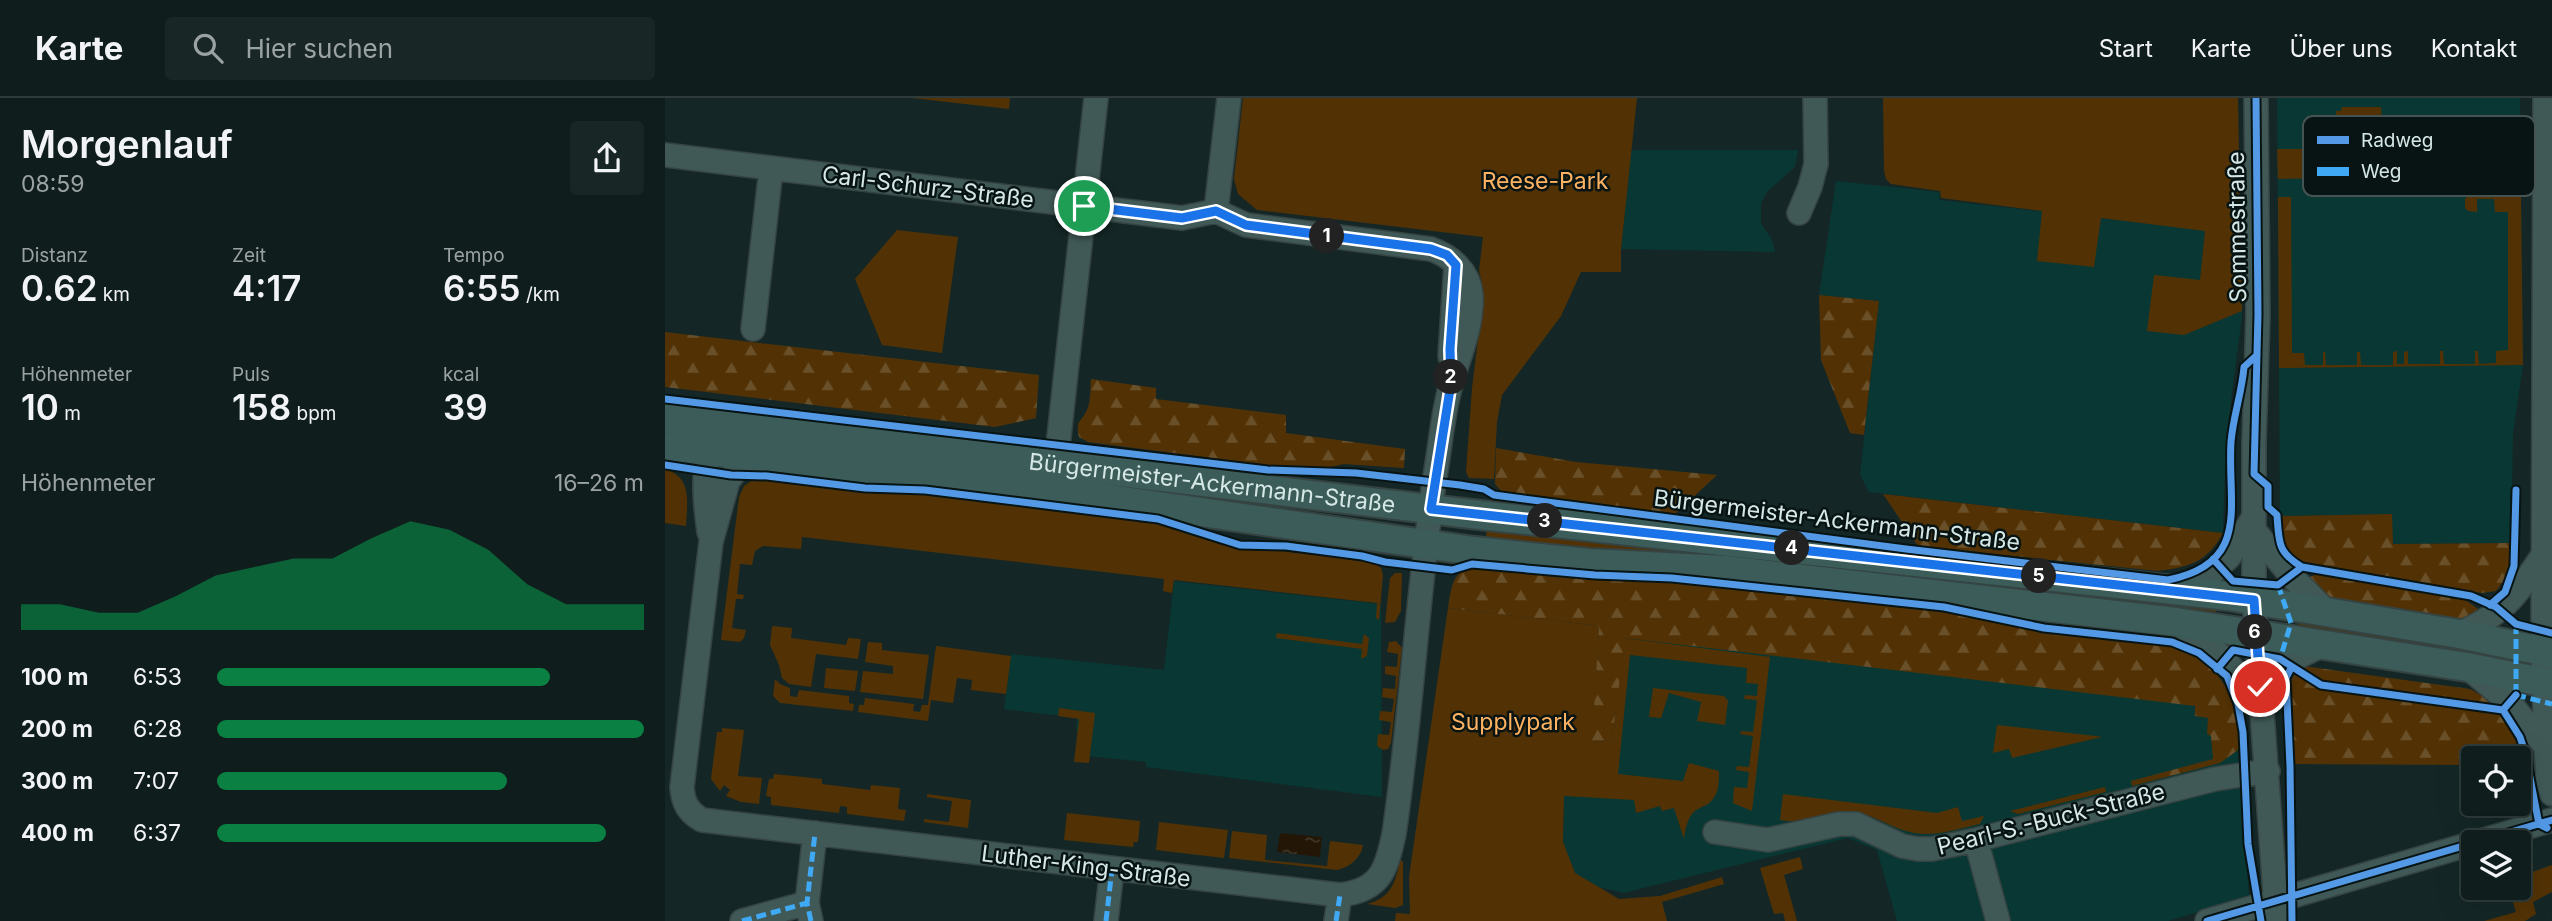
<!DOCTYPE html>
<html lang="de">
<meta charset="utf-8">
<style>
:root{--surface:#0f1d1c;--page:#182625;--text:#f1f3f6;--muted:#9ba2a3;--line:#2f3b3b;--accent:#0b8043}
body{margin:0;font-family:Inter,sans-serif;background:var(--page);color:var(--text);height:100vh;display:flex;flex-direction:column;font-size:26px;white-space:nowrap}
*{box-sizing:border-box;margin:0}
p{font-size:23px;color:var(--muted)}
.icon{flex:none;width:38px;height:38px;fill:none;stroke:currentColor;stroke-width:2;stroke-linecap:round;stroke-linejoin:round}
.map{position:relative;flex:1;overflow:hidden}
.sheet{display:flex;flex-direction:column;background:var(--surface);width:665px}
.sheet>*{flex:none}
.buttons{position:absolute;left:1796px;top:648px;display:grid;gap:14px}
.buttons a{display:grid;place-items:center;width:70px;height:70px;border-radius:7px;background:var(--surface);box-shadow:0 7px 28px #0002,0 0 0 2px var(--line);font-size:35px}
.pin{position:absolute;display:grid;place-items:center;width:60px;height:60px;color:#fff;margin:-30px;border:4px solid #fff;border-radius:50%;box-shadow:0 2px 7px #0007}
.km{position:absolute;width:35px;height:35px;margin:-18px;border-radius:50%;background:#222;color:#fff;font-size:19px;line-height:35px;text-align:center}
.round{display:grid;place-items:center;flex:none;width:74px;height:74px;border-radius:7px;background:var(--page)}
.head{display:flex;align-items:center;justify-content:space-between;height:119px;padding:0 21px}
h1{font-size:38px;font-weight:600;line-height:52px}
.metrics{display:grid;grid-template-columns:repeat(3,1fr);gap:10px;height:119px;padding:7px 21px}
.metrics div{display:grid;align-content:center}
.metrics b{font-size:35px;font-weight:600}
.metrics small{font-size:19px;font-weight:400}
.metrics p{font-size:19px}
.chart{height:196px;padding:14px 21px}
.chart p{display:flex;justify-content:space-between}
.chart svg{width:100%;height:126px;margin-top:7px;fill:var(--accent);opacity:.7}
ul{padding:0 21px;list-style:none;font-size:23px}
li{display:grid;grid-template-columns:112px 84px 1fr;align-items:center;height:52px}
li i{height:18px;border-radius:9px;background:var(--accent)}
header{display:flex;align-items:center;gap:42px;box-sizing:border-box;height:98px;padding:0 35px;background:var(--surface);border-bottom:2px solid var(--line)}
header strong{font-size:33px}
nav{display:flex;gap:38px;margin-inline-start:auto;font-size:24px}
.search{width:490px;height:63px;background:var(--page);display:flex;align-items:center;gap:18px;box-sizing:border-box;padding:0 24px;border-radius:7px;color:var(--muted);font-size:26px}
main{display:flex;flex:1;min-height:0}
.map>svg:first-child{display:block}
</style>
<header>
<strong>Karte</strong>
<div class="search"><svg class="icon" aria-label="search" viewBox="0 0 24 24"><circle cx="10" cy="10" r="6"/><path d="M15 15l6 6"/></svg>Hier suchen</div>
<nav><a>Start</a><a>Karte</a><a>Über uns</a><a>Kontakt</a></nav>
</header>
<main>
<section class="sheet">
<div class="head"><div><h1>Morgenlauf</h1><p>08:59</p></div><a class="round"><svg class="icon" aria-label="share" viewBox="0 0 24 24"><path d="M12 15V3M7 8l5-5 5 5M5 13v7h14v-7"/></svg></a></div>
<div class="metrics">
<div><p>Distanz</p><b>0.62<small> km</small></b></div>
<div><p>Zeit</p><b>4:17</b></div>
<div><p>Tempo</p><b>6:55<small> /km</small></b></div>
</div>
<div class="metrics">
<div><p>Höhenmeter</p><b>10<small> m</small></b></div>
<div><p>Puls</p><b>158<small> bpm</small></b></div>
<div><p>kcal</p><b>39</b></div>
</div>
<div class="chart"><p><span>Höhenmeter</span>16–26 m</p>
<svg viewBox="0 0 160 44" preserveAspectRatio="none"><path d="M0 44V35L10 35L20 38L30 38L40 32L50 25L60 22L70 19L80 19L90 12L100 6L110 9L120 16L130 28L140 35L150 35L160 35V44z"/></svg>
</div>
<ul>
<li><b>100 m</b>6:53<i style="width:78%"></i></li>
<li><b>200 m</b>6:28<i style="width:100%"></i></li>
<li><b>300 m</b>7:07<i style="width:68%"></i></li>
<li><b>400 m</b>6:37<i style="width:91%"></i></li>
</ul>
</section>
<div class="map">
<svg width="1887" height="823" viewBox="0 0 1887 823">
<defs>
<pattern id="forest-firs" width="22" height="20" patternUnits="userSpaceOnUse" patternTransform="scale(1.75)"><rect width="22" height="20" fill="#523205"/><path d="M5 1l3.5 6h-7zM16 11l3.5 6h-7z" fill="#6a5029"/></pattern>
<pattern id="water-ripples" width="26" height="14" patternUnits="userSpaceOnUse" patternTransform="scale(1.75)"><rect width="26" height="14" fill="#231606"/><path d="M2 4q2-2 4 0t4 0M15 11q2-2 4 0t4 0" fill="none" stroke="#42382a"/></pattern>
</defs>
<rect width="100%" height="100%" fill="#142726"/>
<path fill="#093733" d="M1612,0h243l3,267 -10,68 -2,110 -119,1v-30l-112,2z
M966,52h167l-3,17 -28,25 -6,11v20l11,17 3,12 -154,-3z
M1171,83l103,11 1,8 269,30 30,1 3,85 -16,124 -3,93 -354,-41 -9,-17 19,-174 -60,-6z
M509,483l207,23 1,193 -236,-30v-5l-58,-6 2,-24 -14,-2 1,-12 -73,-9 7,-55 153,16z
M959,540l610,65 15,194 -81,24h-271l-20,-71 -29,-12 -225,55 -24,-6 -24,-14 -12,-31 1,-46 42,1z"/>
<path fill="#523205" d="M247,0h98l-1,11z
M578,0h394l-16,151v23h-40l-20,44 -59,79 -5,27 -3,57 -25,-1 -3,-6 6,-84 10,-81v-24l-3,-12 4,-34 -226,-27 -19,-16 -4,-15z
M1218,0h355l4,213 -58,24 -37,-4 7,-56 46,5 5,-49 -104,-13 -7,49 -57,-6 5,-50 -101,-13 -1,-7 -49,-7 -5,-5 -2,-8z
M1677,9h39l1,16h-45l-1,-12h5z
M1647,40h29l1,29 -5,11 -59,1 -1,-30h35z
M1804,97h52l2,170 -244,3 -1,-171h13l1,156h12l1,12h18v-13h2l1,13h31v-13h3l1,13h32v-13l4,-1v13h7v-12l4,-1v13h32v-13h3l1,13h31v-13h3l1,13 17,-1v-12l12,-1v-138h-13l-1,-13h-17v13l-9,-1 -3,-3v-9z
M232,132l61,7 -16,116 -60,-8 -27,-66z
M0,371c28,9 22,33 21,57l-21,-3z
M89,381l110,12 58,2 235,29 81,25 132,13 11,8 2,7 -4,45 -3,-2 1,-15 -203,-23 -2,13 -9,-2 1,-12 -362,-42 -1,12 -38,-3 -8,5 -3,14 -12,-1 -3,30 7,1 -1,4h-7l-4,29 14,2 -2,8 -4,4 -19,-2 18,-143 5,-11z
M822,432l125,15 605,62 -1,5c-243,-30 -487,-46 -731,-70z
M730,475h7l-1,38 -6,11 -10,1 5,-45z
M783,510l151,18 -6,117 19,-3 12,-102 146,19 -18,154 -19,-8 1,-16 13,1 2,-16 -13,-2 1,-4 12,1 4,-31 -13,-2 1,-3 12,1 4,-32 -13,-1 1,-4 12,1 1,-12 -12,-1 1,-15 -117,-13 -12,119 65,7 6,-18 30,8c0,6 0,17 -3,23 -11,22 -26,3 -32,45l-10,-31 -12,3 -2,-5 -24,7 -2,-13 -70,-4 -1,46 12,31 44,26 41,-3 62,-19 2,7 -62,18 5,19h-272l1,-8 14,1 -1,-37z
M1634,524l101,14 107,22v4l-107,-21 -102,-15z
M107,528l20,2 -1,10 55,7 2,-7 13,1 -3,20 -42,-5 -5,33 -22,-3 -7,-6 -3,-13 -9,-20z
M612,535l85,11 2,-10 5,4 -2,18 -6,3 1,-10 -86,-11z
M731,543l6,7 -11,95 -3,6 -5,1 -6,-4 1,-12 11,1 2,-13 -12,-2 1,-9 12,1 2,-13 -12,-2 1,-9 12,1 1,-13 -11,-2v-8l12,1 1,-13 -11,-2 2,-10z
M203,544l14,1v7l47,5 -6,44 -63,-7 3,-21 30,3v-8l-28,-4z
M271,548l75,10 -5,38 -35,-4 1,-10 -15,-2 -4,25 -22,-3 -3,21 -70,-9 1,-7h5l1,-7 49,6 -1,7 7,1 2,-7h6z
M161,570l32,3 -3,20 -31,-3z
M110,581l5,5 10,4v8l7,1 2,-7 50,6v7l5,1 -1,7 -73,-8 -7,-7z
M988,590l71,8 4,5 -3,24 -28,-4 4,-19 -32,-9 -8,25 -12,-1z
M394,610l36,5 -6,50 -15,-1 5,-43 -21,-3z
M1332,627l99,11 6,1 -90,21 -3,-9 -16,4z
M57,630l22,2 -6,46 24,2 -3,26 -18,-2 -15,-6 4,-6 -6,-5 -4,6 -9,-12 6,-47h5z
M109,676l48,5v5l48,6 1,-5 29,3 -2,21 8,1 -2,11 -57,-7v-7l-7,-1 -1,7 -68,-8v-8l-5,-1 3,-17h4z
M1440,689l1,5 -88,22 -8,-3z
M262,696l44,6 -3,28 -44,-6v-3l25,3 3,-21 -25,-4z
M1118,696l154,19 21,-6 4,14 22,-5 -4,8c-23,5 -47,14 -70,8 -23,-5 -41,-22 -66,-21 -22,1 -42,14 -64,9z
M402,715l73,8 -2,21h-4l-1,5 -69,-7z
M494,724l69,8 -4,28 -68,-8z
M567,733l35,4 -2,25 62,6 3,-25 33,4c-2,13 -13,22 -26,25l-108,-12z
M1135,759l3,12 -19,6 13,46h-12l-2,-8 -9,1 -14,-46z
M735,761l3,3v43l-8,3 -28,-4c24,-6 29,-22 33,-45z
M1887,767v27l-19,10 3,12 -11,7h-41l32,-9 -7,-24 17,-4 -2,-9z"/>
<path fill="url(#forest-firs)" d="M1154,197l60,6 -15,134 -14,-2 -29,-73z
M0,234l374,43 -3,43 -41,9 -330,-40z
M426,281l65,9v11l130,16v18l119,16 -1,19 -60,-4 -23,5 -54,-4 -179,-23 -9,-5c-4,-17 2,-14 8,-27 4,-8 3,-22 4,-31z
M831,350l80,14 141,13 -42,39 -165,-20 -8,-2 -7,-8z
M1218,396l340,39c-16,29 -33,34 -65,38l-240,-25z
M1727,416l1,30 118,-1c1,18 -3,34 -15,48l-14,2 -181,-30 -18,-18 -3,-29z
M805,470l43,1 82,10 76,2 273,28 99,21 121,13 24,7 25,19 20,28 7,39 -2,14 -18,13 -88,23 -1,-5 82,-22 -2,-23 -4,-2 1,-16 -13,-2v-10l-570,-68 -13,102 -20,3 7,-117 -151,-18c3,-17 3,-35 22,-40z
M1652,476l147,25 21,15 -15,7 -19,1 -106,-19 -14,-5 -28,-18z
M1631,567l174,24 18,10 21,26 12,28 4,21 -5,26 -2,2v-44h-45v7l-180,-1 -3,-87z"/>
<path fill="url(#water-ripples)" d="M615,735l42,4 -2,20 -43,-5z"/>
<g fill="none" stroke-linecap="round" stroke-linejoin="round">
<g stroke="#354443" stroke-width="26">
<path id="minor" d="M1591,0l2,216 -4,129v157l23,321
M1880,0l-2,553 3,96 2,34 4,13
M0,57l517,63 34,-7
M1134,115l11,-26 6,-23 -1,-66
M88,231l18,-160
M785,258l6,-91
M82,357l-19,26 -17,61 -29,245c1,16 6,25 20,33l638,75c41,-5 46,-25 54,-61 18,-121 23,-243 42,-364 5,-29 7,-60 16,-89 8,-28 21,-57 19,-87 -2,-22 -20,-38 -40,-45l-185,-24 -30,-14 13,-113
M391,366l40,-366
M1588,431l38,47 35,35
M44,434c-3,-21 -8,-60 1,-81 2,-4 8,-9 11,-12
M1518,493l26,-15 20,-19 24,-39
M1514,526l46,35 35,46
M1794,536c48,-23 55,-36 84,-79
M1802,569l43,36 36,44
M1597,610l24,-45 38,-19
M1050,734l53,8 71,-16h17l46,22 16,3h14l44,-9 239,-61 53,-8
M1311,742l22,81
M77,823l65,-18
M146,823l-4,-18 8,-70
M441,823l6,-52
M671,823l4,-26
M1542,823l345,-101"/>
</g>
<g stroke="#354443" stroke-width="32">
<g id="major">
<path id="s1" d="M0,320l815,97 749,81 230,38 93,19"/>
<path d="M0,348l368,42 441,63 115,12 137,7 450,52 291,45 85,17"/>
</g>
</g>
<use href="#minor" stroke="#405957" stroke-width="23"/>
<use href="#major" stroke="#3b5c59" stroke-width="28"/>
<path stroke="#3fa9f5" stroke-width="5" stroke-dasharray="10 5" stroke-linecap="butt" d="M1613,487l13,38 -11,36
M1851,526v71
M1851,597l36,9
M77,823l65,-18
M146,823l-4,-18 8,-70
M441,823l6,-52
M671,823l4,-26"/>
<g stroke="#071413" stroke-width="11">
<path id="cycleway" d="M1591,0l2,216 -4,160 14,12v21l9,8c2,27 0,37 25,52l169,29 25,11 20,17 36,9
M0,301l603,71 88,3 104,12 24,4 10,6 412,54 262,31c84,-17 59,-75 63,-138 2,-25 11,-50 13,-75l13,-12
M0,367l66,10 36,1 98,12 60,2 233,29 82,26 46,1 76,10 23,6 67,8 20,-6 123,11 77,3 272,29 100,21 128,14 27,11 28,23 11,28 5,28 5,112 13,77
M1548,461l20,22 45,4 24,-18
M1825,507l15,-13 9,-26 2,-76
M1626,570l-5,10 4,88 2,155
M1552,571l16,-19 47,9 41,26 182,25 13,-15
M1838,612l17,27 5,15 14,72 8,4
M1542,823l345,-101"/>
</g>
<use href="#cycleway" stroke="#5399e6" stroke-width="7"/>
</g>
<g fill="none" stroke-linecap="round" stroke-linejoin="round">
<g stroke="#fff" stroke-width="14">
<path id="route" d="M419,108l98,12 34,-7 30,14 185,24 16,6 9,10 -6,84 1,34 -20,126 823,91 6,87"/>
</g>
<use href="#route" stroke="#1a73e8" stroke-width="9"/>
</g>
<g text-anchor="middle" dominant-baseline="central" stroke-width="5" stroke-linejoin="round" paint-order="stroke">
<g font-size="23" fill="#feb261" stroke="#071413">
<text x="880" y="83">Reese-Park</text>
<text x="848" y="624">Supplypark</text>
</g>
<g font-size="23" fill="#d5e8e6" stroke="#071413">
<text transform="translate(263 89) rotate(7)">Carl-Schurz-Straße</text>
<text transform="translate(1572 129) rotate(-91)">Sommestraße</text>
<text stroke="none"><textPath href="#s1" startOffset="551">Bürgermeister-Ackermann-Straße</textPath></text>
<text transform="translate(1172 422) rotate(7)">Bürgermeister-Ackermann-Straße</text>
<text transform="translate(1386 721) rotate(-14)">Pearl-S.-Buck-Straße</text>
<text transform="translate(421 768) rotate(7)">Luther-King-Straße</text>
</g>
</g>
<rect x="1638" y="18" width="232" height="80" rx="10" fill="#071413" stroke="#455452" stroke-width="2"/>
<rect x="1652" y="38" width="32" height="8" fill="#5399e6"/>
<rect x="1652" y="69" width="32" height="9" fill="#3fa9f5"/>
<g font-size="19" fill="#d5e8e6">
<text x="1696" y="49">Radweg</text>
<text x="1696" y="80">Weg</text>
</g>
</svg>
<div class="buttons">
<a><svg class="icon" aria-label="locate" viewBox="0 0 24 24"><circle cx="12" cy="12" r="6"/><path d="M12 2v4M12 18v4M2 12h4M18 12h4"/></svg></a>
<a><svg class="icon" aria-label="layers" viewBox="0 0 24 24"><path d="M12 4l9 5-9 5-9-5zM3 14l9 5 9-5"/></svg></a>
</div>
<div class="pin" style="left:419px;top:108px;background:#1e9e55"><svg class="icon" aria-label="arrive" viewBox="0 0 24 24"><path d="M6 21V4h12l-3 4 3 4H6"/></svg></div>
<div class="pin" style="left:1595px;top:589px;background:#d93025"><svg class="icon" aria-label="check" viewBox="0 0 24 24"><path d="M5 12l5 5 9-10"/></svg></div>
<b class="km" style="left:662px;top:138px">1</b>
<b class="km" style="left:786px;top:279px">2</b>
<b class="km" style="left:880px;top:423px">3</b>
<b class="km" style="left:1127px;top:450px">4</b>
<b class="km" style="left:1374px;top:478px">5</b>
<b class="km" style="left:1590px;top:534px">6</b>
</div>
</main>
